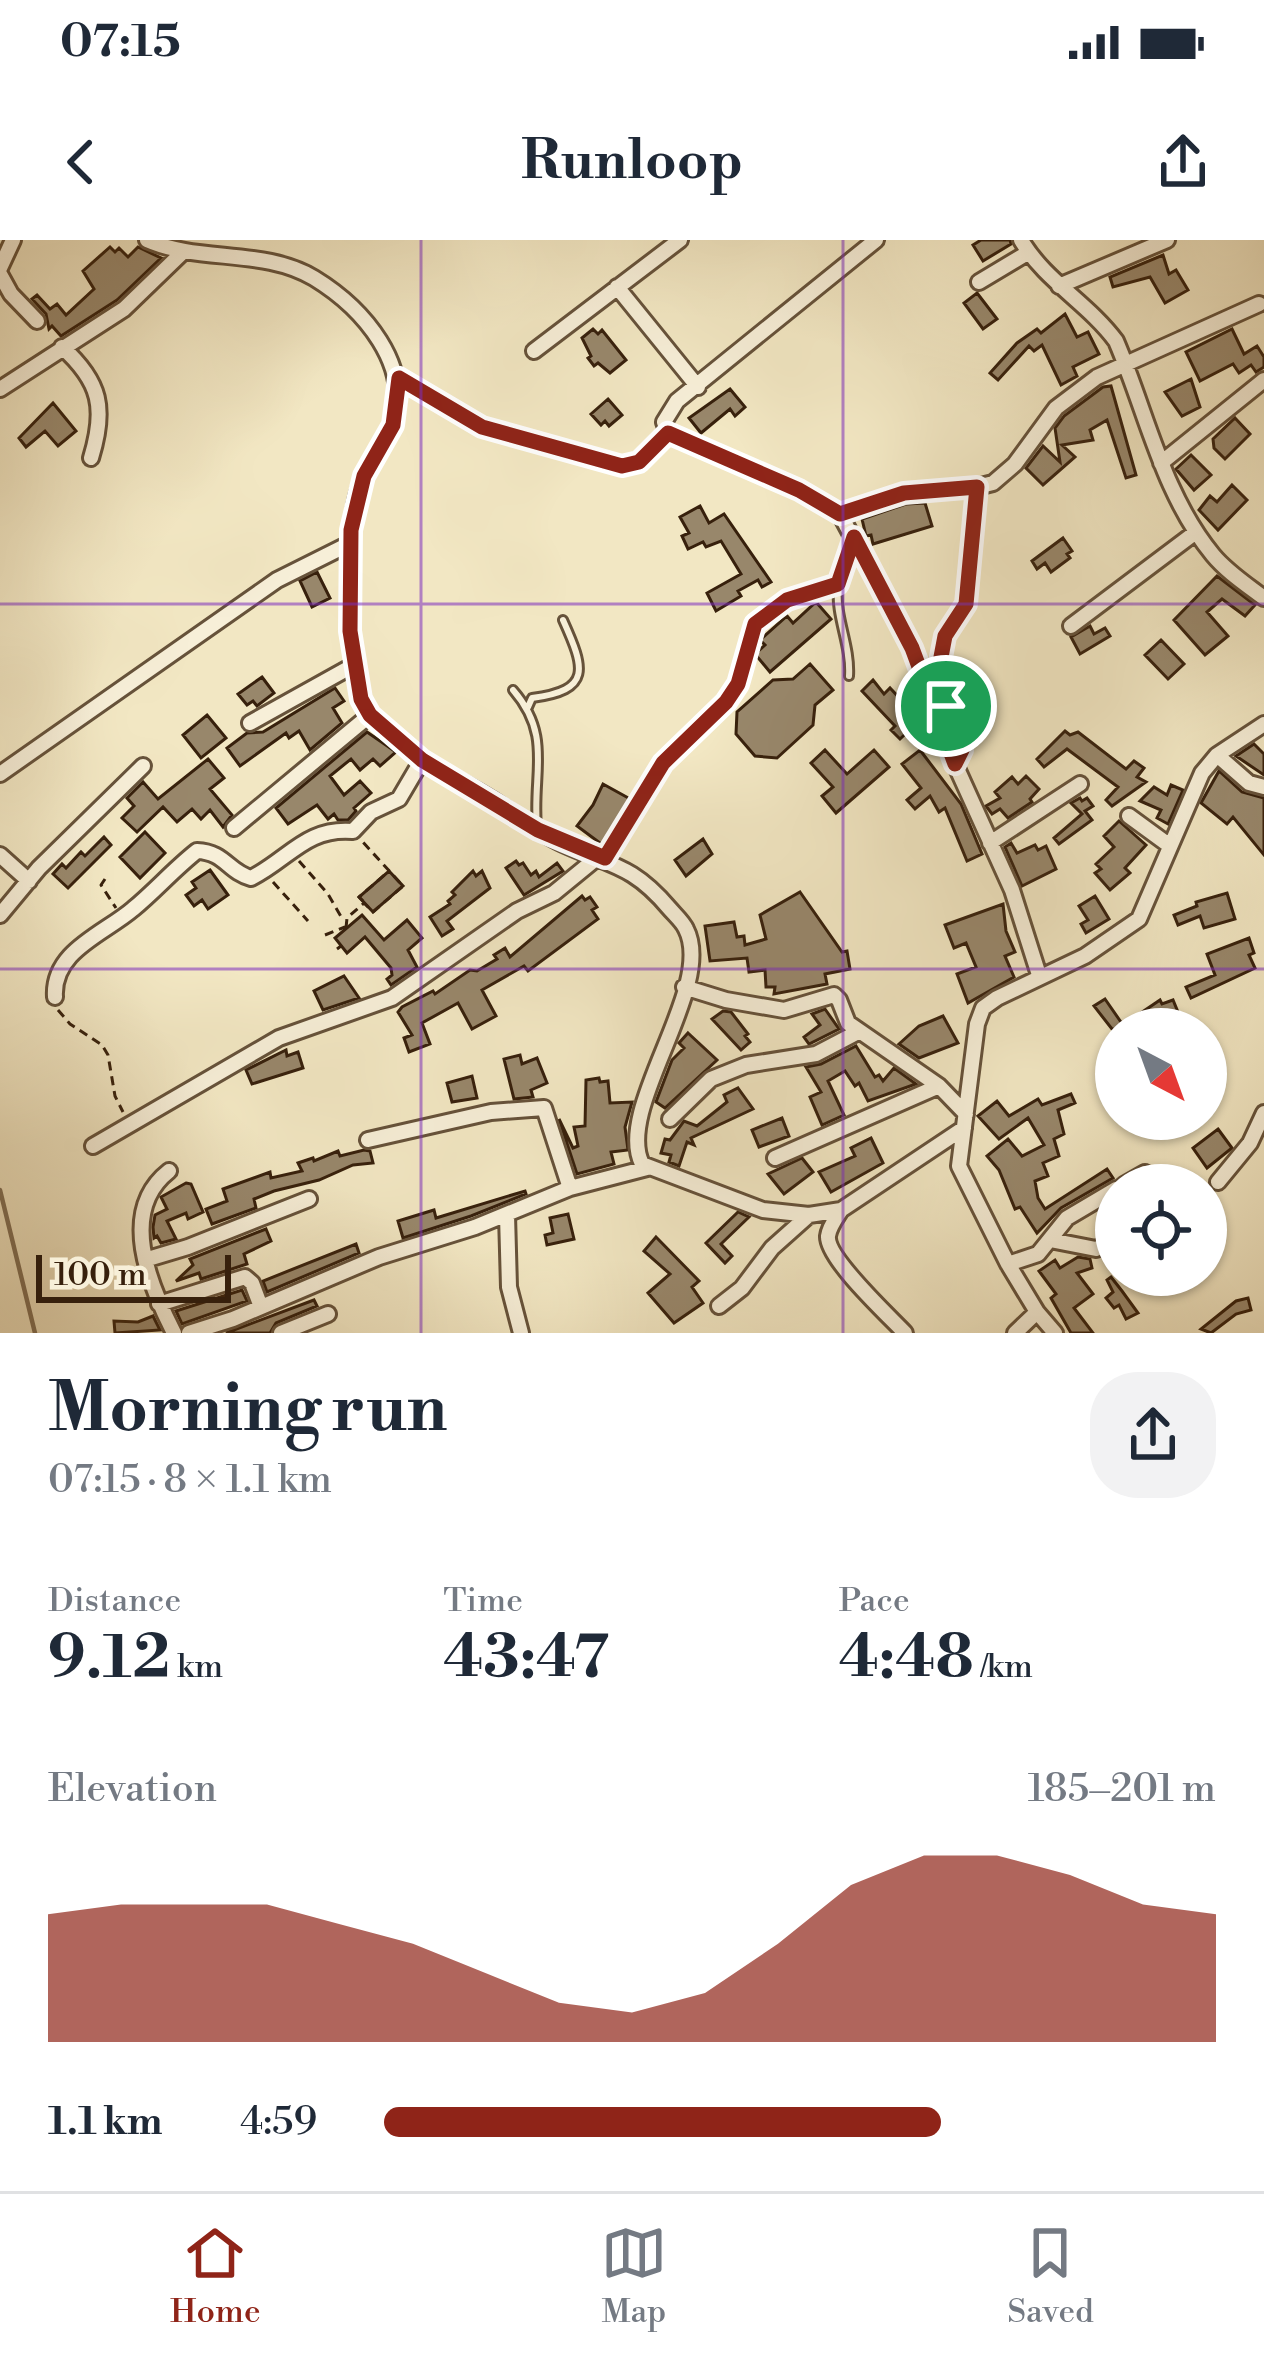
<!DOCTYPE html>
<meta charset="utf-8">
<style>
:root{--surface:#fff;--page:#f2f2f3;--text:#1f2937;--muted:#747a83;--line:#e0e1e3;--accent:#8f2418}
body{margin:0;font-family:"Libre Bodoni",serif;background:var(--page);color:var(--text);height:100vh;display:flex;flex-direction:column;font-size:45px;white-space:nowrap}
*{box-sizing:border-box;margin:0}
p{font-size:39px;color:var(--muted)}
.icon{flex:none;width:66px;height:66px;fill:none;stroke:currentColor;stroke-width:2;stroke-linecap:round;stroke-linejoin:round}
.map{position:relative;height:1093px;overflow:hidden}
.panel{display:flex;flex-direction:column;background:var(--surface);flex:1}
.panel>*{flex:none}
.needle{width:78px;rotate:139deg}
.tools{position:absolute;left:1095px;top:768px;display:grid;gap:24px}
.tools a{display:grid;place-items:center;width:132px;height:132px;border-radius:50%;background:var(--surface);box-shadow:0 3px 9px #0004;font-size:60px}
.scale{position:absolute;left:36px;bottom:30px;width:195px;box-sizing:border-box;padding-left:12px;border:6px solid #37200c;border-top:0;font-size:33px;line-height:42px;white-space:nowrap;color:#37200c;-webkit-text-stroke:9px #f7efd8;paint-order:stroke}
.pin{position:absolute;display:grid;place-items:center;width:102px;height:102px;color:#fff;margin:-51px;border:6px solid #fff;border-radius:50%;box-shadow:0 3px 12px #0007}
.round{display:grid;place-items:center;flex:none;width:126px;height:126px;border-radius:48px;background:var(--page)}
.headline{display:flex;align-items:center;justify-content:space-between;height:204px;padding:0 48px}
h1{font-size:66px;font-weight:700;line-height:90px}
.figures{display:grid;grid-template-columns:repeat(3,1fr);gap:18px;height:204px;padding:12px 48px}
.figures div{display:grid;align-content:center}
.figures b{font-size:60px;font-weight:700}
.figures small{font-size:33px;font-weight:400}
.figures p{font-size:33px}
.chart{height:336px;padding:24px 48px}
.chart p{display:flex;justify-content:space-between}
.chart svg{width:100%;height:216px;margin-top:12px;fill:var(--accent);opacity:.7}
ul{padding:0 48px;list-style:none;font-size:39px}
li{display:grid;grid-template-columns:192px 144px 1fr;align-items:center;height:90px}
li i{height:30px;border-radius:15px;background:var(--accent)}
.status{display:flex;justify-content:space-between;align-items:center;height:84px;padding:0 60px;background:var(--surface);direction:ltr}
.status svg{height:33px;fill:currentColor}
header{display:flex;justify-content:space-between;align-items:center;height:156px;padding:0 48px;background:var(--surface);font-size:54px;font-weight:700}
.tab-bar{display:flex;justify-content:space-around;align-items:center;height:168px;border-top:3px solid var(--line);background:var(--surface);font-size:33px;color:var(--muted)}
.tab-bar a{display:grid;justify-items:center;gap:6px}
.tab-bar .selected{color:var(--accent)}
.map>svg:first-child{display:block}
</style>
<div class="status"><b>07:15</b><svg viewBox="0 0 49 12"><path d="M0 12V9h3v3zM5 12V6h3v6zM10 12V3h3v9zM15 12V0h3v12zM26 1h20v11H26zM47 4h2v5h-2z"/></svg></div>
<header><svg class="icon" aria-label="back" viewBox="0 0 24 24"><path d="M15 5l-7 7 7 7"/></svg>Runloop<svg class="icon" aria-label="share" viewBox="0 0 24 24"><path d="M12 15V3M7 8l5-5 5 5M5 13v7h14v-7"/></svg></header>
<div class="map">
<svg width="1264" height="1093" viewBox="0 0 1264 1093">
<rect width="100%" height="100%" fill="#f2e7c3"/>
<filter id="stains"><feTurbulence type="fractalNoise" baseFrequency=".00167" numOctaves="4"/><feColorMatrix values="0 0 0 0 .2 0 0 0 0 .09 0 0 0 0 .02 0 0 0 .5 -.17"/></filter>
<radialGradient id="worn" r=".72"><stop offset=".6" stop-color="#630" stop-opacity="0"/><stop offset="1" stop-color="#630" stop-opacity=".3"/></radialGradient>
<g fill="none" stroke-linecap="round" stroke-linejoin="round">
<path stroke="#816f55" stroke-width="4.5" d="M0,950l35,143"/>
</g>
<path fill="#98876b" stroke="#37200c" stroke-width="3" d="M981,0h29l1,4 -28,17 -10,-16z
M110,7l5,5 4,-4 9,9 10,-10 23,11 -44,42 -56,36 -9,-10 -3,3 -3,-15 -14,-15 5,-4 13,14 7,-5 9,11 28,-26 -11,-18z
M1163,15l6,19 7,-4 12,20 -23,13 -15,-26 -37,10 -3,-10z
M977,53l20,26 -14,10 -19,-26z
M1065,74l12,23 11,-5 11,22 -26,13 4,9 -16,9 -19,-40 -8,6 -5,-5 -31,34 -8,-7 27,-30 20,-14 4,4z
M593,89l5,5 4,-4 24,30 -16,13 -12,-10 -4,3 -6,-8 3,-2 -9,-18z
M1232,89l12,25 13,-8 7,11v10l-8,5 -5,-7 -12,8 -6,-9 -33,17 -14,-29z
M1191,139l9,28 -18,9 -17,-24z
M1111,146l25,89 -10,3 -19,-58 -17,10 3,10 -31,5 13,12 -32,28 -17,-17 17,-22 17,16 -5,-34 9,-12 39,-29z
M730,149l15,18 -10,9 -5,-7 -29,24 -12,-15z
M608,159l14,16 -13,11 -4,-5 -4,4 -10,-11z
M53,163l23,28 -18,15 -13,-15 -19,16 -7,-9z
M1235,178l15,16 -25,25 -11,-11 -1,-9z
M1191,215l20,20 -17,15 -18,-21z
M1232,245l15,15 -29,30 -19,-20 11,-14 7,6z
M925,263l7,23 -59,18 -2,-9 -5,1 -4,-17 44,-15z
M700,266l9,17 15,-9 47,68 -9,5 -4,-7 -20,11 3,5 -25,15 -9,-18 34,-19 -20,-33 -15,6 -3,-5 -15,7 -6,-13 7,-3 -9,-16z
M1063,298l9,13 -5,3 3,4 -19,14 -6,-9 -8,6 -5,-8z
M317,332l13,26 -18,9 -12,-26z
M1217,336l38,29 -10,11 -23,-17 -15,13 21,24 -23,19 -31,-35z
M816,362l15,17 -61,53 -15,-18 10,-9 -5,-5 27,-24 6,7z
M1090,386l4,8 11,-6 5,8 -30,18 -9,-17z
M1161,400l23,24 -16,15 -23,-24z
M810,424l23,26 -18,15 -2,20 -36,33 -22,-2 -19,-22 1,-22 36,-32 20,-1z
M262,437l12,16 -17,13 -4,-5 -6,4 -9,-11z
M873,440l11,14 6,-6 30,32 -20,19 -9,-9 4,-4 -33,-35z
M335,448l9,13 -11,7 9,15 -32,27 -11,-19 -10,7 -3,-5 -46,33 -13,-18 20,-15 16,-1z
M207,475l19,23 -25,20 -18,-23z
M1065,491l5,4 8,-3 48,37 8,-8 10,7 -7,9 9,5 -34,24 -6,-6 12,-13 -51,-38 -23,18 -7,-8z
M367,492l29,20 -16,14 -7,-7 -13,11 -9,-11 -21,17 14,19 16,-14 11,12 -17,15 2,3 -8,9h-10l-4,-6 -6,5 -11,-14 -29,19 -12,-16z
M1254,504l10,10v21l-28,-19z
M825,510l22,24 27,-24 15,17 -53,46 -14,-17 11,-9 -22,-24z
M920,510l41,54 21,50 -15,7 -22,-53 -6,4 -9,-16 -15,13 -8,-9 14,-12 -19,-24z
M208,519l16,19 -14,11 22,26 -9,12 -13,-17 -9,9 -9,-10 -15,13 -14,-15 -26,25 -15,-14 12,-12 -7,-8 16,-16 15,17z
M1219,531l23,21 22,6v57l-31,-38 -6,7 -26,-21z
M1026,536l13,13 -9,10 2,3 -24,16 -8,-9 -8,5 -6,-8 14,-8 -5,-6 17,-15 6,7z
M603,544l29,16 -28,46 -27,-20 16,-21z
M1171,545l12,5 -15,34 -11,-6 4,-8 -21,-9 14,-14 13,8z
M1080,558l2,3 5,-3 6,8 -8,5 7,9 -33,24 -5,-6 28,-24 -11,-11z
M1119,581l27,24 -21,23 5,5 -20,17 -15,-17 6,-4 -5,-5 18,-17 -10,-11z
M145,592l20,21 -25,25 -20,-21z
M104,597l7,8 -43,43 -15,-14 9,-10 4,4 15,-16 4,4z
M703,599l9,15 -26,22 -11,-16z
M1011,603l6,10 18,-8 3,5 8,-4 10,23 -34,17 -17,-39z
M516,621l3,4 4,-2 8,12 5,-4 3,6 18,-14 6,8 -39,24 -18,-27z
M210,630l18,25 -20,14 -6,-9 -8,6 -8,-11 10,-7 -4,-6z
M389,631l14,15 -30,26 -14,-15z
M473,631l3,5 6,-5 8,17 -43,33 6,8 -11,7 -12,-19 20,-13 -2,-3 7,-6 -3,-3z
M800,652l42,60 5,-1 3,18 -25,5 2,10 -53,10 1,-7h-9l-1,-17 -16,2 -2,-14 -37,3 -5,-35 29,-4 3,15 7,-1 1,9 21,-6 -6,-24z
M1227,653l8,26 -31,9 -4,-12 -22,9 -4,-10 23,-9 -1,-4z
M582,656l3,4 5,-3 7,10 -5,3 6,9 -70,52 -4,-5 -42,24 14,26 -24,13 -14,-26 -36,20 8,21 -21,8 -5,-14 8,-3 -14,-23 4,-5 31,-16 2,3 35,-24 7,1 20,-12 -3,-4 11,-7 5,9z
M1095,656l14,23 -23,14 -5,-9 7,-4 -9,-14z
M1003,664l3,27 9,21 -10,4 9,21 -46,26 -11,-29 19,-7 -10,-24 -12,5 -9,-23z
M362,675l22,25 23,-20 15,18 -14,12 9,17 -26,18 -4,-6 5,-4 -1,-7 -26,-31 -18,16 -12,-15z
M1249,698l5,15 -5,2 6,13 -64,30 -5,-11 29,-12 -8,-21z
M344,736l15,22 -36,12 -9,-19z
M1105,759l18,26 37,-25 2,4 11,-4 7,17 -29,12h-39l-18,-23z
M825,769l14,20 -30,15 -5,-7 16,-12 -8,-11z
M723,771l8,1 17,22 -3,2 5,6 -9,8 -29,-31z
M943,776l15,27 -39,15 -20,-14 20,-18z
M688,793l29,27 -52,48 -9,-6 16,-42 12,-12 -5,-5z
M856,806l19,31 4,-2 4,6 11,-13 22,16 -48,17 -9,-18 -4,3 -10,-15 -17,10 16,34 -22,10 -12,-28 11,-5 -15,-25 15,-3z
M286,810l1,6 11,-4 5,16 -51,16 -6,-14z
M520,815l2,9 15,-6 10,25 -16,7 2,7 -19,2 -10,-40z
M472,836l5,22 -25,4 -5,-19z
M599,838l1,4 8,-1 2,22 22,-1 -7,25 3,23 -17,2 3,12 -37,10 -18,-55 14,29 5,-2 -4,-19 11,-1 1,-46z
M738,848l15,21 -62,29 3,7 -7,-3 -8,24 -10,-4 2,-7 -10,-2 4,-14 5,1 14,-19 13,5 30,-24 -3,-7z
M1071,854l4,9 -17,7 6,24 -10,5 5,17 -16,7 5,13 -13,5 3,17 7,11 62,-40 6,9 -52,30 -24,25 -17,-26 -5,2 -16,-39 -12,-14 21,-17 14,17 22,-11 -16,-27 -29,21 -21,-23 19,-15 12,15 29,-17 4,6z
M782,878l7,18 -30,11 -7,-17z
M1218,889l14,19 -25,20 -14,-20z
M871,898l12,25 -52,29 -12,-20 36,-16 -4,-8z
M364,910l6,1 3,12 -20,2 -34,15 -45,11 -20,8 2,9 -44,16 -6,-15 21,-8 -4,-12 47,-17 1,6 31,-7 -4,-8 15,-5 1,3 24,-10 2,5z
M802,918l11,14 -29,22 -16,-20z
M186,943l5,1 12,28 -15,7 -2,-6 -19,8 9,18 -15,4 -4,-7 -3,2 -1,-11 2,-12 12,-6 -6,-12z
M525,951l1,3 -55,22 -68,22 -5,-17 36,-11 2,8z
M738,972l11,5 -28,27 11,12 -7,7 -19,-20z
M568,974l6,25 -27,6 -2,-10 8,-2 -3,-15z
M266,989l5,12 -27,13 3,10 -46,15 -2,-6 -23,8 17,-16 -3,-6z
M656,997l43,44 -7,6 11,16 -29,20 -26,-30 22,-19 -26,-23z
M356,1004l3,9 -92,39 -4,-11z
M1078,1017l12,2 2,9 -15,5 16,21 -19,14 19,25h-22l-20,-35 5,-4 -17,-23 16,-11 5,8z
M1111,1037l11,14 16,22 -12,6 -7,-14 -5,3 -8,-10 7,-6 -6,-12z
M242,1050l5,11 -65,23 -6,-13z
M1248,1058l3,12 -15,4 -25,19 -10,-4 35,-28z
M314,1060l3,6 -41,17 -6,10h-44z
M153,1076l7,14 -45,3 -1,-12 24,1z"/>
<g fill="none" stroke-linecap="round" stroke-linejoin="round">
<g stroke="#66523a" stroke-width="12">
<path id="lane" d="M849,436c2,-31 -14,-59 -11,-88 1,-16 9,-32 15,-47
M513,450c40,46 19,83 24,137
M528,467l4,-9c60,-8 53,-29 31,-78
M605,618l58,-95 63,-61 12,-18 17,-60 32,-24 51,-16"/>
</g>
<g stroke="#66523a" stroke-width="20">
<path id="street" d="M147,0c52,23 117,8 167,38 49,30 100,88 78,148 -8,22 -25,41 -33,64 -14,41 -15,187 10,223 5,7 13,12 20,17 12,10 21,22 34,30 23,15 48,26 71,41 23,15 44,31 69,43 48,22 70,21 106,64 6,7 14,14 17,21 30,58 -72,179 -44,235l121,46 46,5 32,-5 123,-82
M876,0l-199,161 -13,21 4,11 131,57 41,24 72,134 43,116 57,126 27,85
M1021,0c24,41 67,63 95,101 31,72 46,152 97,214 14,17 34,30 51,43
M0,28l13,-28
M0,34l11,20 26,27
M979,42l50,-30
M1059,46l108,-46
M617,47l81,100
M62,107c39,35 44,62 29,111
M534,111l146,-111
M399,138l83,49 140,39 17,-4 29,-29
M0,149l124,-80 60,-58
M1161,223l103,-83
M840,274l64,-21 69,-5 20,-5 22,-19 41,-56 41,-31 162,-73
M1071,386l125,-94
M250,483l104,-58
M1217,515l32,28 15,4
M0,534l277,-194 74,-37
M1129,576l41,30
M234,588l136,-113
M990,603l90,-59
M0,615l29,26
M0,675l39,-47 104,-102
M684,747l42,13 58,10 50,-15 5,5 9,23 91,63 27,28
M55,757c-3,-46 49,-63 78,-88 22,-18 41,-40 64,-58 28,1 31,21 54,27 38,-19 55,-51 102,-47l18,-19 28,-13 23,-39
M670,879l41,-40 35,-14 70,-11 42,-22
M368,900l123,-28 53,-4 26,80
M93,906l186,-108 113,-40 125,-87 37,-18 44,-36
M775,918l164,-72
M169,931c-51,40 -20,113 5,162
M1218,942l32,-39 14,-30
M1124,945l21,-12
M841,970c-5,8 -12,17 -13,26 -2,22 61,80 77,97
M507,975l2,72 12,46
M1050,1000l46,9 20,-8
M148,1019l40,-12 121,-48
M1008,1024l30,-10 29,-36 49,-29
M159,1064l86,-27 7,6 9,24
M719,1066l23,-18 30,-40 37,-33
M189,1093l44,-14 146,-62 96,-30 95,-39 77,-20
M281,1093l47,-19
M1015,1093l22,-21
M1055,1093l-18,-21 -29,-48 -49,-98 18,-142 6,-16 14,-10 88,-42 54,-37 63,-146 15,-18 47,-31"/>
</g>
<path stroke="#37200c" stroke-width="3" stroke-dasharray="9 6" stroke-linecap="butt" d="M940,442l5,-46 21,-33 11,-102
M299,621l29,33 15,26
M105,639l-4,6 15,23
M273,642l35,39
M363,661l-4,-4 29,-25
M346,688l1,-10 17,-15 9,9 30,-26 -42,-46
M325,695l20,-8
M337,709l4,-3
M58,770l12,14 32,21 6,10 7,41 8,16"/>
<use href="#lane" stroke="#f7efd8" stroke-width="6"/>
<use href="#street" stroke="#f7efd8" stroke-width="14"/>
</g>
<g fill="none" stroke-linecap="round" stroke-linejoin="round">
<g stroke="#fff" stroke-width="24">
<path id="route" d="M399,138l83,49 140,39 17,-4 29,-29 131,57 41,24 64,-21 73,-6 -11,117 -21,32 -4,21 -1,29 22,64 -7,14 -43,-116 -58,-111 -16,47 -51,16 -32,24 -17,60 -12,18 -63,61 -58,95 -67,-28 -116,-70 -52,-45 -9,-16 -11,-68 1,-101 13,-54 29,-51z"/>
</g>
<use href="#route" stroke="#8f2418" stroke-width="15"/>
</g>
<path fill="none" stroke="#7b2cbf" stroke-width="3" stroke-opacity="0.55" d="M421,0v1093M843,0v1093M0,364h1264M0,729h1264"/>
<rect width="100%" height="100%" filter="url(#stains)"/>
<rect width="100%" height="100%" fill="url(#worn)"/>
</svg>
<div class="tools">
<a><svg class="needle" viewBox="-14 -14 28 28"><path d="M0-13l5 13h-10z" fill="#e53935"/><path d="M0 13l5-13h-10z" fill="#747a83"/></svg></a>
<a><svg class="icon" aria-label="locate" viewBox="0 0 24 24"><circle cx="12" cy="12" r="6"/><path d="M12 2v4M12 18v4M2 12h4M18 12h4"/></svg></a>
</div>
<div class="scale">100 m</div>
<div class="pin" style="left:946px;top:466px;background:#1e9e55"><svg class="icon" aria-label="arrive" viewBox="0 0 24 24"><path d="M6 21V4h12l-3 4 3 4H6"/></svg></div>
</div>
<section class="panel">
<div class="headline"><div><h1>Morning run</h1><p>07:15 · 8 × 1.1 km</p></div><a class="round"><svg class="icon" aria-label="share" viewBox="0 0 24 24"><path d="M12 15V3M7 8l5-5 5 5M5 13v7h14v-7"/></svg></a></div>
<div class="figures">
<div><p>Distance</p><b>9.12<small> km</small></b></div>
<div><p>Time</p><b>43:47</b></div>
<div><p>Pace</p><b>4:48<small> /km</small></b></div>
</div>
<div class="chart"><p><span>Elevation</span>185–201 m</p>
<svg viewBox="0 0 160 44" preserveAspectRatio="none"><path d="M0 44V18L10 16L20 16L30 16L40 20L50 24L60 30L70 36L80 38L90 34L100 24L110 12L120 6L130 6L140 10L150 16L160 18V44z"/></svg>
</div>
<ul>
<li><b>1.1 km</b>4:59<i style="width:67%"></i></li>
</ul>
</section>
<nav class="tab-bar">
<a class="selected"><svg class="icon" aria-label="home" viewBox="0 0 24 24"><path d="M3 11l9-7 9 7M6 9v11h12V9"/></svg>Home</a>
<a><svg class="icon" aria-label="map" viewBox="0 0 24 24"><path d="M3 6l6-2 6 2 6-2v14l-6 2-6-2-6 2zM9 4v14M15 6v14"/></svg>Map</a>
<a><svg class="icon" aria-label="saved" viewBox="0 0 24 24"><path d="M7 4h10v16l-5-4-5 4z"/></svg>Saved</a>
</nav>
